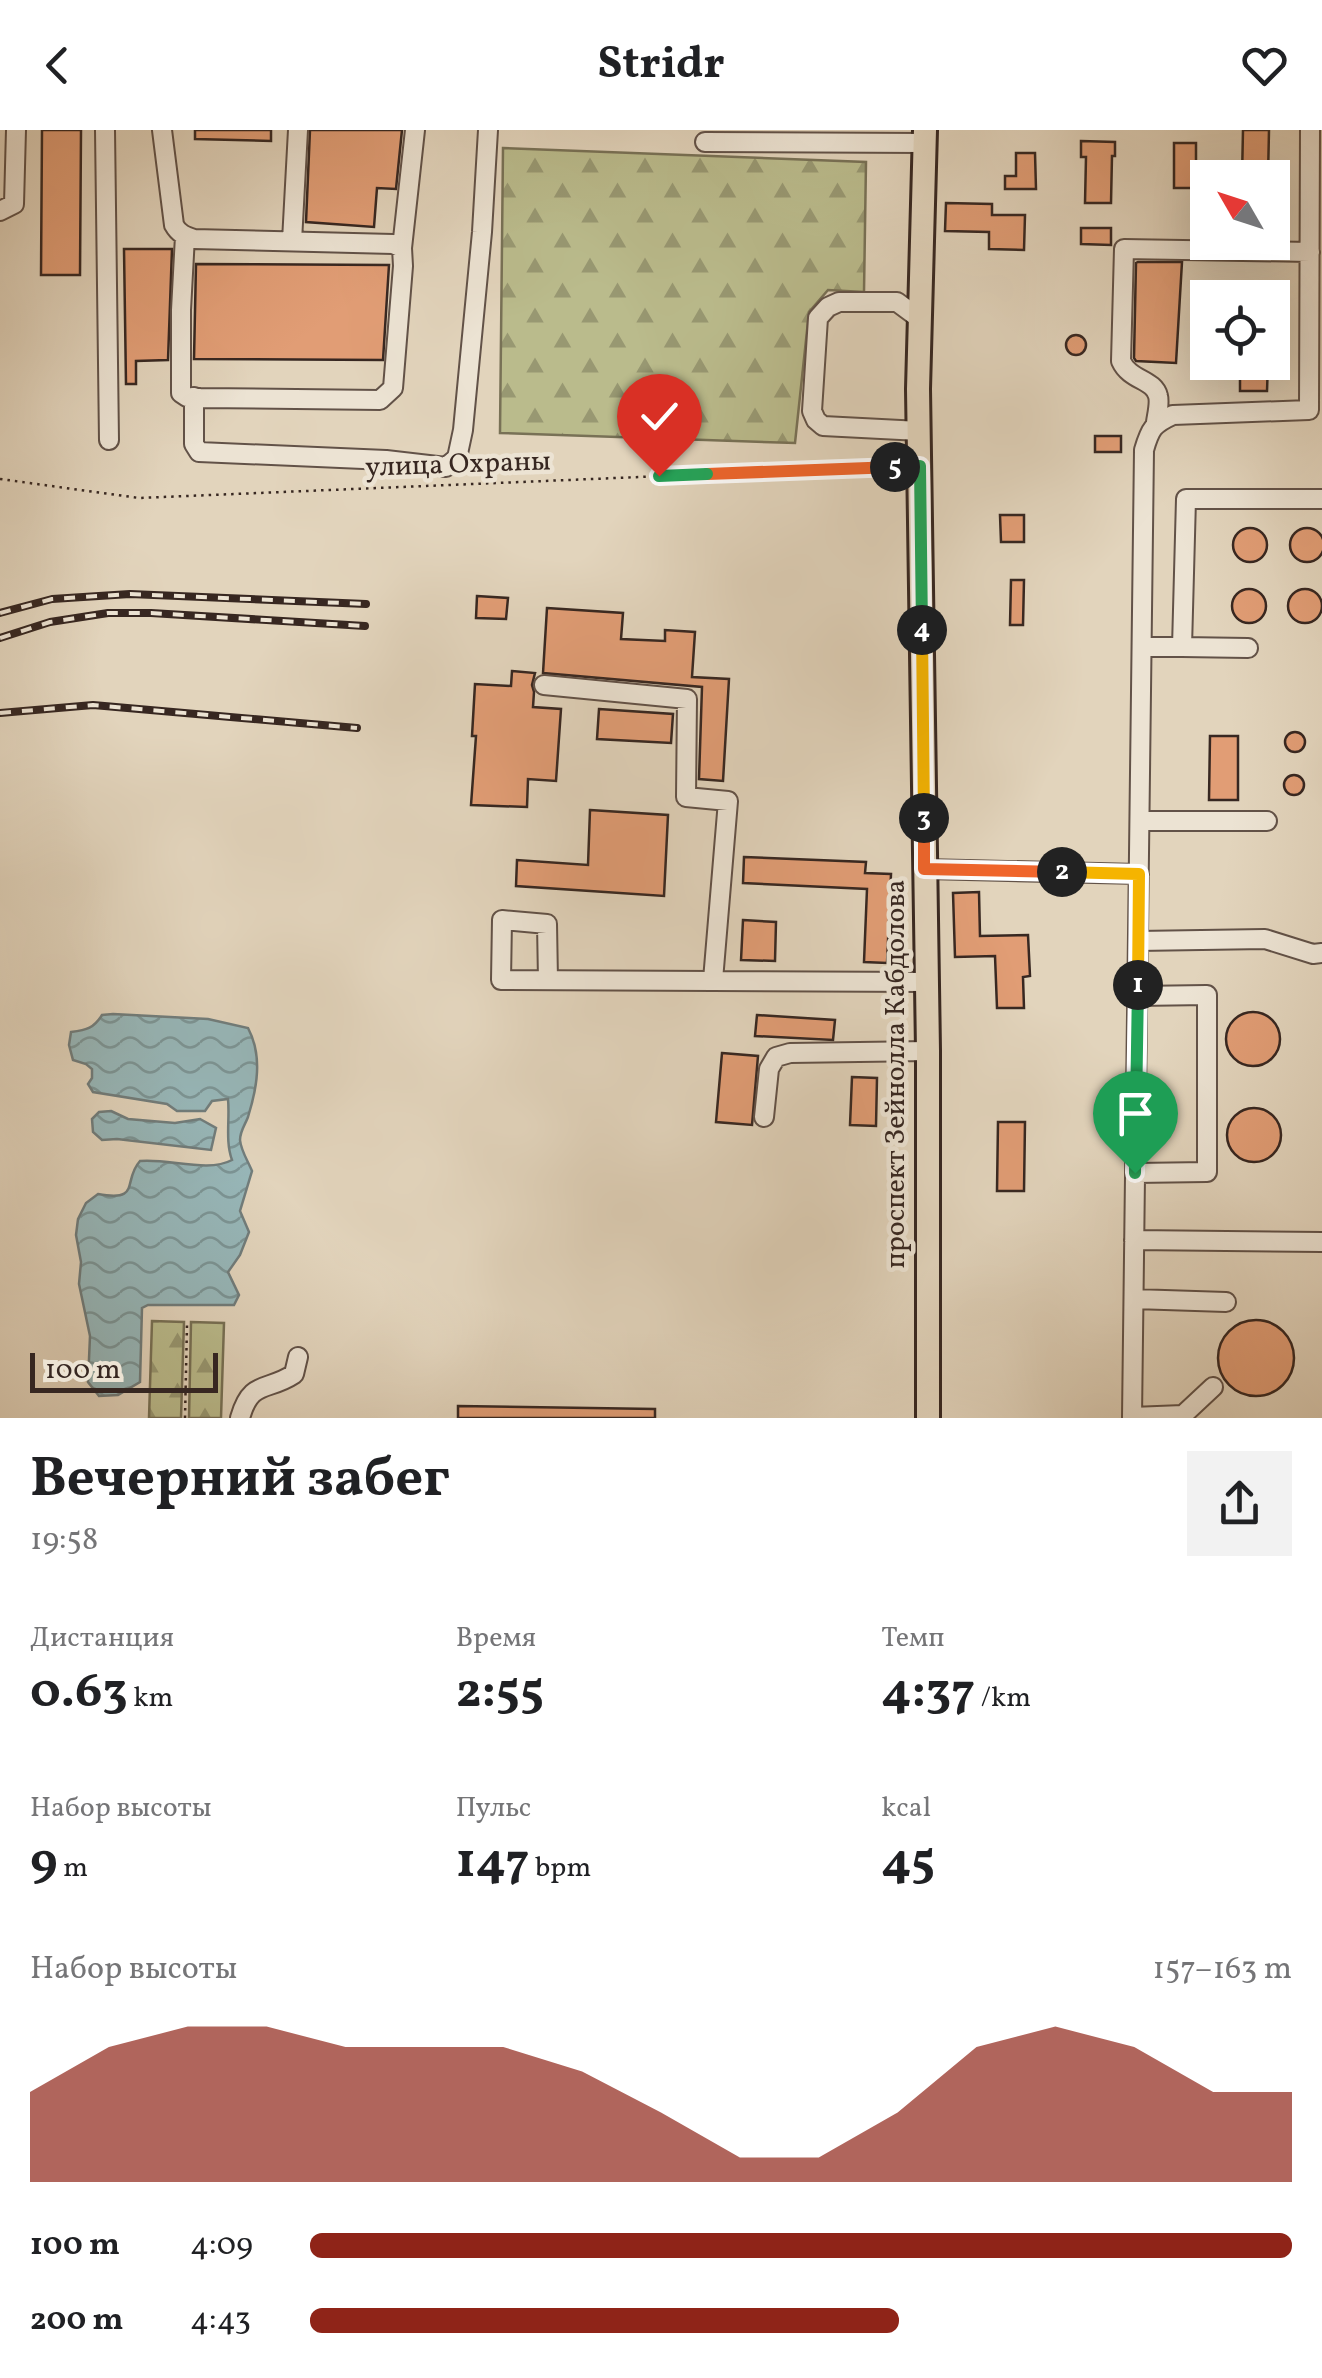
<!DOCTYPE html>
<html lang="ru">
<meta charset="utf-8">
<style>
:root{--surface:#fff;--page:#f2f2f2;--text:#202124;--muted:#757577;--accent:#8f2418}
body{margin:0;font-family:Vollkorn,serif;background:var(--page);color:var(--text);height:100vh;display:flex;flex-direction:column;font-size:38px;white-space:nowrap}
*{box-sizing:border-box;margin:0}
p{font-size:32px;color:var(--muted)}
.icon{flex:none;width:55px;height:55px;fill:none;stroke:currentColor;stroke-width:2;stroke-linecap:round;stroke-linejoin:round}
.map{position:relative;height:1288px;overflow:hidden}
.side{display:flex;flex-direction:column;background:var(--surface);flex:1}
.side>*{flex:none}
.needle{width:65px;rotate:309deg}
.fabs{position:absolute;left:1190px;top:30px;display:grid;gap:20px}
.fabs a{display:grid;place-items:center;width:100px;height:100px;border-radius:0px;background:var(--surface);box-shadow:0 10px 40px #0002;font-size:50px}
.scale{position:absolute;left:30px;bottom:25px;width:188px;box-sizing:border-box;padding-left:10px;border:5px solid #372721;border-top:0;font-size:28px;line-height:35px;white-space:nowrap;color:#372721;-webkit-text-stroke:8px #ece3d3;paint-order:stroke}
.pin{position:absolute;display:grid;place-items:center;width:85px;height:85px;color:#fff;margin:-102px -42px;border-radius:50% 50% 50% 0;rotate:-45deg;box-shadow:0 0 10px #0007}
.pin .icon{rotate:45deg}
.km{position:absolute;width:50px;height:50px;margin:-25px;border-radius:50%;background:#222;color:#fff;font-size:28px;line-height:50px;text-align:center}
.round{display:grid;place-items:center;flex:none;width:105px;height:105px;border-radius:0px;background:var(--page)}
.summary{display:flex;align-items:center;justify-content:space-between;height:170px;padding:0 30px}
h1{font-size:55px;font-weight:700;line-height:75px}
.figures{display:grid;grid-template-columns:repeat(3,1fr);gap:15px;height:170px;padding:10px 30px}
.figures div{display:grid;align-content:center}
.figures b{font-size:50px;font-weight:700}
.figures small{font-size:28px;font-weight:400}
.figures p{font-size:28px}
.chart{height:280px;padding:20px 30px}
.chart p{display:flex;justify-content:space-between}
.chart svg{width:100%;height:180px;margin-top:10px;fill:var(--accent);opacity:.7}
ul{padding:0 30px;list-style:none;font-size:32px}
li{display:grid;grid-template-columns:160px 120px 1fr;align-items:center;height:75px}
li i{height:25px;border-radius:12px;background:var(--accent)}
header{display:flex;justify-content:space-between;align-items:center;height:130px;padding:0 30px;background:var(--surface);font-size:45px;font-weight:700}
.map>svg:first-child{display:block}
</style>
<header><svg class="icon" aria-label="back" viewBox="0 0 24 24"><path d="M15 5l-7 7 7 7"/></svg>Stridr<svg class="icon" aria-label="heart" viewBox="0 0 24 24"><path d="M12 20l-8-8c-3-5 5-10 8-4 3-6 11-1 8 4z"/></svg></header>
<div class="map">
<svg width="1322" height="1288" viewBox="0 0 1322 1288">
<defs>
<pattern id="forest-firs" width="22" height="20" patternUnits="userSpaceOnUse" patternTransform="scale(2.5)"><rect width="22" height="20" fill="#babb8c"/><path d="M5 1l3.5 6h-7zM16 11l3.5 6h-7z" fill="#989872"/></pattern>
<pattern id="water-waves" width="16" height="10" patternUnits="userSpaceOnUse" patternTransform="scale(2.5)"><rect width="16" height="10" fill="#97b7b9"/><path d="M0 5q4-4 8 0t8 0" fill="none" stroke="#7c9596"/></pattern>
</defs>
<rect width="100%" height="100%" fill="#e2d4bc"/>
<filter id="stains"><feTurbulence type="fractalNoise" baseFrequency=".002" numOctaves="4"/><feColorMatrix values="0 0 0 0 .2 0 0 0 0 .09 0 0 0 0 .02 0 0 0 .5 -.17"/></filter>
<radialGradient id="worn" r=".72"><stop offset=".6" stop-color="#630" stop-opacity="0"/><stop offset="1" stop-color="#630" stop-opacity=".3"/></radialGradient>
<path fill="url(#forest-firs)" stroke="#787156" stroke-width="2.5" d="M503,18l363,14 -2,130 -36,-2 -19,22 -14,131 -295,-10z
M152,1191l32,1 -3,96h-32z
M191,1192l33,1 -3,95h-32z"/>
<path fill="url(#water-waves)" stroke="#717d7c" stroke-width="2.5" d="M113,884l95,5 40,9c15,28 9,60 0,89 -3,8 -8,14 -8,23 1,11 8,21 12,31l-12,40 9,21 -9,23 -12,17 11,23 -5,10h-86l-6,3 -2,74 -22,13 -19,1 -11,-14 2,-46 -11,-52 2,-22 -5,-27 2,-16 8,-16 12,-9c44,8 24,-13 42,-33 28,-3 68,12 92,-1 -7,-19 -2,-41 -4,-61l-16,2 -7,10h-28l-10,-7 -74,-12 -5,-8 4,-6v-9l-6,-5 -13,-4 -4,-15 2,-13c16,-2 23,-4 31,-17z
M111,981l17,8 47,4 25,-4 16,9 -5,22 -94,-11 -15,1 -9,-8 -1,-13 7,-7z"/>
<path fill="#e19d75" stroke="#372721" stroke-width="2.5" d="M42,0h39l-1,145h-39z
M195,0h76v11l-76,-2z
M310,0h92l-6,59 -19,-1 -3,39 -68,-5z
M1243,0h26l-1,48h-26z
M1081,11l34,1v14h-3l-1,47h-26l1,-46h-5z
M1174,13h22v45h-22z
M1016,23h19l1,36h-31v-13h11z
M946,73l46,1v11h33l-1,35 -35,-1v-17l-44,-1z
M1081,98h30v17l-30,-1z
M124,119h48l-4,111 -32,1v23h-10z
M1138,132h44l-6,101 -40,-2 -2,-3 2,-95z
M196,134l193,1 -6,95 -189,-1z
M1066 215a10 10 0 1 1 20 0a10 10 0 1 1-20 0Z
M1240,232h28l-1,29h-27z
M1095,306h26v16h-26z
M1000,385h24v27h-23z
M1233 415a17 17 0 1 1 34 0a17 17 0 1 1-34 0Z
M1290 415a17 17 0 1 1 34 0a17 17 0 1 1-34 0Z
M1011,450h13l-1,45h-13z
M1232 476a17 17 0 1 1 34 0a17 17 0 1 1-34 0Z
M1288 476a17 17 0 1 1 34 0a17 17 0 1 1-34 0Z
M477,466l31,2 -2,21 -30,-1z
M547,478l76,5 -2,26 44,2v-11l30,2 -3,45 37,2 -6,102 -24,-2 3,-92 -159,-14z
M512,541l23,2 -3,12 2,7 -1,15 28,2 -5,72 -28,-2 -1,28 -56,-2 5,-69h-4l3,-52 36,2z
M599,579l74,5 -2,29 -74,-4z
M1285 612a10 10 0 1 1 20 0a10 10 0 1 1-20 0Z
M1210,606h28v64h-29z
M1284 655a10 10 0 1 1 20 0a10 10 0 1 1-20 0Z
M590,680l78,5 -4,81 -148,-10 1,-26 71,5z
M744,727l122,5 -1,11 26,1 -4,89 -23,-1 3,-73 -124,-6z
M979,762l1,44 48,-1 2,41 -7,1 1,31h-27l-2,-52 -40,1 -2,-64z
M743,790l33,2 -1,39 -34,-1z
M1226 909a27 27 0 1 1 54 0a27 27 0 1 1-54 0Z
M757,885l78,5 -2,20 -78,-4z
M722,923l36,3 -6,69 -36,-3z
M852,947l25,1 -1,48 -26,-1z
M1227 1005a27 27 0 1 1 54 0a27 27 0 1 1-54 0Z
M998,992h27l-1,69h-27z
M1218 1228a38 38 0 1 1 76 0a38 38 0 1 1-76 0Z
M458,1276l197,3v9h-197z"/>
<g fill="none" stroke-linecap="round" stroke-linejoin="round">
<g stroke="#625248" stroke-width="22">
<path id="minor" d="M105,0l4,310
M162,0l12,95c5,9 11,11 20,14l199,5 9,4 1,18 -10,122 -13,12 -180,-2 -13,-1 -6,-4v-83l4,-74
M705,12l220,1
M0,81l14,-7 2,-74
M292,111l6,-111
M402,118l13,-118
M194,267v47l5,8 187,8 60,7 11,-9 6,-28 19,-198 6,-102
M1156,292c1,-7 4,-19 2,-26 -4,-17 -28,-15 -37,-35l3,-112 186,3
M920,301l-97,-5 -7,-6 -4,-9 6,-93 10,-11 11,-5h58l23,17
M1142,517h40l4,-148h136
M1182,517l66,1
M544,555l143,14 -1,98 42,4 -15,179
M1140,691h127
M925,739l214,5
M1138,811l127,-2 48,15 9,-1
M548,850l-1,-56 -45,-4 -1,60 425,2
M764,987l5,-48 7,-12 14,-4 138,-2
M1135,1043l72,-1v-177l-70,1
M1134,1110l188,2
M1134,1169l92,3
M1132,1287l51,-2 30,-28
M240,1288c11,-39 27,-26 54,-44l4,-17
M1132,1288l12,-968c6,-21 9,-26 29,-35l136,-5 1,-280"/>
</g>
<g stroke="#372721" stroke-width="28">
<path id="major" d="M925,0l-7,259 10,662v367"/>
</g>
<path stroke="#372721" stroke-width="2.5" stroke-dasharray="2.5 5" stroke-linecap="butt" d="M0,349l139,19 763,-32
M185,1288l2,-93"/>
<use href="#minor" stroke="#ece3d3" stroke-width="18"/>
<use href="#major" stroke="#e2d4bc" stroke-width="22"/>
<g stroke="#372721" stroke-width="8">
<path id="rail" d="M0,483l52,-14 78,-5 236,10
M0,508l50,-16 58,-9h43l214,13
M0,583l93,-8 264,23"/>
</g>
<use href="#rail" stroke="#ece3d3" stroke-width="4" stroke-dasharray="11" stroke-linecap="butt"/>
</g>
<g fill="none" stroke-linecap="round" stroke-linejoin="round">
<g stroke="#fff" stroke-width="20">
<path id="split-1" d="M1135,1043l3,-188"/>
</g>
<g stroke="#fff" stroke-width="20">
<path id="split-2" d="M1062,742l77,2 -1,111"/>
</g>
<g stroke="#fff" stroke-width="20">
<path id="split-3" d="M924,688v51l138,3"/>
</g>
<g stroke="#fff" stroke-width="20">
<path id="split-4" d="M922,500l2,188"/>
</g>
<g stroke="#fff" stroke-width="20">
<path id="split-5" d="M895,337l25,-1 2,164"/>
</g>
<g stroke="#fff" stroke-width="20">
<path id="split-6" d="M707,344l188,-7"/>
</g>
<g stroke="#fff" stroke-width="20">
<path id="split-7" d="M659,346l48,-2"/>
</g>
<use href="#split-1" stroke="#22a559" stroke-width="12"/>
<use href="#split-2" stroke="#f5b400" stroke-width="12"/>
<use href="#split-3" stroke="#f0652b" stroke-width="12"/>
<use href="#split-4" stroke="#f5b400" stroke-width="12"/>
<use href="#split-5" stroke="#22a559" stroke-width="12"/>
<use href="#split-6" stroke="#f0652b" stroke-width="12"/>
<use href="#split-7" stroke="#22a559" stroke-width="12"/>
</g>
<g text-anchor="middle" dominant-baseline="central" stroke-width="9" stroke-linejoin="round" paint-order="stroke">
<g font-size="28" fill="#372721" stroke="#ece3d3">
<text transform="translate(458 335) rotate(-2)">улица Охраны</text>
<text transform="translate(896 944) rotate(-90)">проспект Зейнолла Кабдолова</text>
</g>
</g>
<rect width="100%" height="100%" filter="url(#stains)"/>
<rect width="100%" height="100%" fill="url(#worn)"/>
</svg>
<div class="fabs">
<a><svg class="needle" viewBox="-14 -14 28 28"><path d="M0-13l5 13h-10z" fill="#e53935"/><path d="M0 13l5-13h-10z" fill="#757577"/></svg></a>
<a><svg class="icon" aria-label="locate" viewBox="0 0 24 24"><circle cx="12" cy="12" r="6"/><path d="M12 2v4M12 18v4M2 12h4M18 12h4"/></svg></a>
</div>
<div class="scale">100 m</div>
<div class="pin" style="left:1135px;top:1043px;background:#1e9e55"><svg class="icon" aria-label="arrive" viewBox="0 0 24 24"><path d="M6 21V4h12l-3 4 3 4H6"/></svg></div>
<div class="pin" style="left:659px;top:346px;background:#d93025"><svg class="icon" aria-label="check" viewBox="0 0 24 24"><path d="M5 12l5 5 9-10"/></svg></div>
<b class="km" style="left:1138px;top:855px">1</b>
<b class="km" style="left:1062px;top:742px">2</b>
<b class="km" style="left:924px;top:688px">3</b>
<b class="km" style="left:922px;top:500px">4</b>
<b class="km" style="left:895px;top:337px">5</b>
</div>
<section class="side">
<div class="summary"><div><h1>Вечерний забег</h1><p>19:58</p></div><a class="round"><svg class="icon" aria-label="share" viewBox="0 0 24 24"><path d="M12 15V3M7 8l5-5 5 5M5 13v7h14v-7"/></svg></a></div>
<div class="figures">
<div><p>Дистанция</p><b>0.63<small> km</small></b></div>
<div><p>Время</p><b>2:55</b></div>
<div><p>Темп</p><b>4:37<small> /km</small></b></div>
</div>
<div class="figures">
<div><p>Набор высоты</p><b>9<small> m</small></b></div>
<div><p>Пульс</p><b>147<small> bpm</small></b></div>
<div><p>kcal</p><b>45</b></div>
</div>
<div class="chart"><p><span>Набор высоты</span>157–163 m</p>
<svg viewBox="0 0 160 44" preserveAspectRatio="none"><path d="M0 44V22L10 11L20 6L30 6L40 11L50 11L60 11L70 17L80 27L90 38L100 38L110 27L120 11L130 6L140 11L150 22L160 22V44z"/></svg>
</div>
<ul>
<li><b>100 m</b>4:09<i style="width:100%"></i></li>
<li><b>200 m</b>4:43<i style="width:60%"></i></li>
</ul>
</section>
